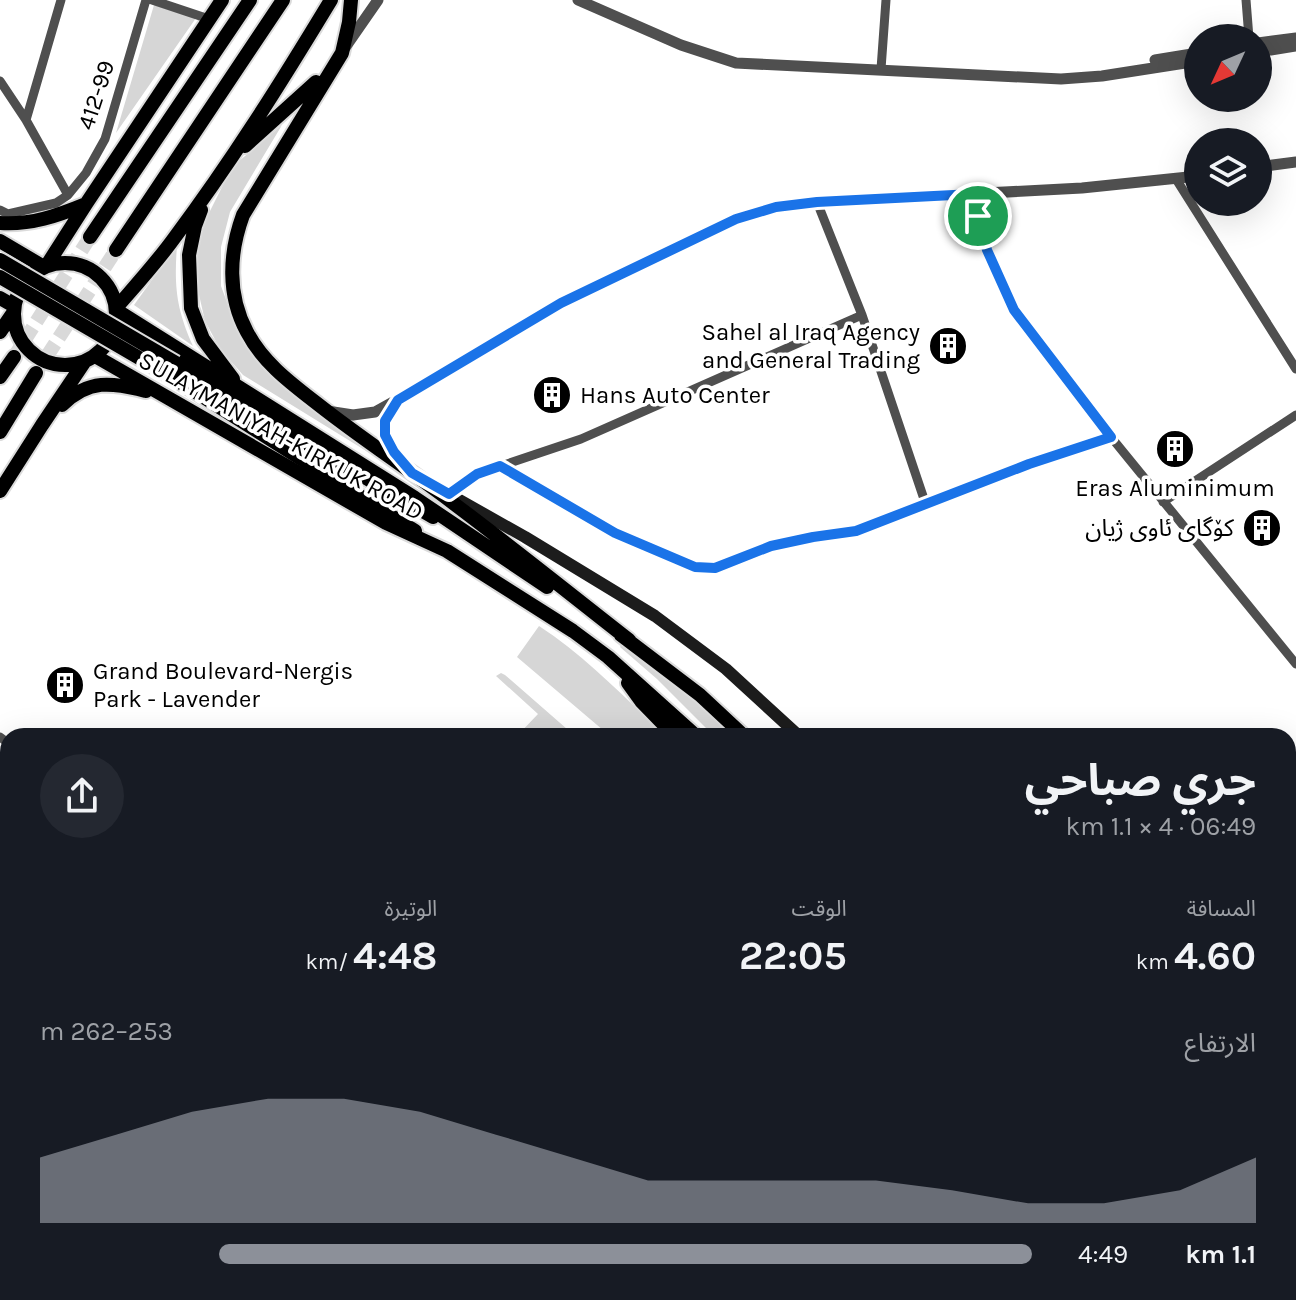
<!DOCTYPE html>
<html lang="ar">
<meta charset="utf-8">
<style>
:root{--surface:#171b24;--page:#242831;--text:#f1f3f6;--muted:#9ea1a6;--accent:#8c9099}
body{margin:0;font-family:Karla,"Noto Sans Arabic",sans-serif;background:var(--page);color:var(--text);direction:rtl;height:100vh;display:flex;flex-direction:column;font-size:30px;white-space:nowrap}
*{box-sizing:border-box;margin:0}
p{font-size:26px;color:var(--muted)}
.icon{flex:none;width:44px;height:44px;fill:none;stroke:currentColor;stroke-width:2;stroke-linecap:round;stroke-linejoin:round}
.map{position:relative;flex:1;overflow:hidden;direction:ltr}
.side{position:absolute;left:0px;top:728px;width:1296px;height:572px;display:flex;flex-direction:column;background:var(--surface);border-radius:24px 24px 0 0;box-shadow:0 8px 32px #0002;direction:rtl}
.side>*{flex:none}
.needle{width:52px;rotate:226deg}
.controls{position:absolute;left:1184px;top:24px;display:grid;gap:16px}
.controls a{display:grid;place-items:center;width:88px;height:88px;border-radius:50%;background:var(--surface);box-shadow:0 8px 32px #0002;font-size:40px}
.pin{position:absolute;display:grid;place-items:center;width:68px;height:68px;color:#fff;margin:-34px;border:4px solid #fff;border-radius:50%;box-shadow:0 2px 8px #0007}
.round{display:grid;place-items:center;flex:none;width:84px;height:84px;border-radius:42px;background:var(--page)}
.overview{display:flex;align-items:center;justify-content:space-between;height:136px;padding:0 40px}
h1{font-size:44px;font-weight:700;line-height:60px}
.metrics{display:grid;grid-template-columns:repeat(3,1fr);gap:12px;height:136px;padding:8px 40px}
.metrics div{display:grid;align-content:center}
.metrics b{font-size:40px;font-weight:700}
.metrics small{font-size:22px;font-weight:400}
.metrics p{font-size:22px}
.chart{height:224px;padding:16px 40px}
.chart p{display:flex;justify-content:space-between}
.chart svg{width:100%;height:144px;margin-top:8px;fill:var(--accent);opacity:.7}
ul{padding:0 40px;list-style:none;font-size:26px}
li{display:grid;grid-template-columns:128px 96px 1fr;align-items:center;height:60px}
li i{height:20px;border-radius:10px;background:var(--accent)}
.map>svg:first-child{display:block}
</style>
<div class="map">
<svg width="1296" height="1300" viewBox="0 0 1296 1300">
<rect width="100%" height="100%" fill="#fff"/>
<path fill="#d6d6d6" d="M154,5l42,13 -80,115z
M282,125l-52,87 -9,35v39l11,30 18,36 24,25 102,80 -133,-82 -23,-26 -15,-28 -8,-35v-33l7,-30 28,-56z
M177,245c-3,41 -1,63 16,101l-59,-41z
M539,626c40,26 74,60 108,92l7,7 2,7 -4,4h-42l-93,-79z
M622,644l77,59 34,33h-19l-57,-57 -37,-32z
M501,673l4,2 70,61h-58l21,-22 -42,-38z"/>
<g fill="none" stroke-linecap="round" stroke-linejoin="round">
<path stroke="#d9d9d9" stroke-width="14" stroke-dasharray="14 7" stroke-linecap="butt" d="M14,357l76,-120
M36,373l80,-123"/>
<g stroke="#dbdbdb" stroke-width="18">
<path id="primary" d="M0,241l44,26
M0,298l14,8
M176,363l101,63 156,91
M172,377l243,154"/>
</g>
<g stroke="#dbdbdb" stroke-width="18">
<path id="trunk" d="M351,0l-2,22 -7,31 -99,162c-14,38 -16,80 4,117 16,31 45,52 72,73 38,30 79,57 118,86 65,48 128,99 192,149
M245,146l71,-64
M201,210l-6,16 -6,29 2,53 12,31 30,40
M0,223c31,2 57,-7 86,-19
M90,237l160,-237
M116,250l167,-250
M14 314a51 51 0 1 1 102 0a51 51 0 1 1-102 0Z
M47,265l39,-61 136,-204
M116,308c20,-23 41,-46 59,-71 57,-76 107,-156 156,-237
M116,310l299,188 132,89
M0,332l13,-19
M95,356l291,167 61,28 126,80 35,26 88,79
M0,377l14,-20
M62,405c28,-27 49,-22 84,-14
M0,432l36,-59
M0,491l42,-66 43,-64
M621,635l79,60 44,41
M628,683l13,18 34,35
M1071,1292l4,8
M1111,1292l4,8"/>
</g>
<path stroke="#4f4f4f" stroke-width="9" d="M152,0l57,19
M1246,0l3,38
M881,69l5,-69
M0,81l26,39 42,75
M26,120l35,-120
M1176,179l120,190
M973,194l14,56 18,41 19,33 87,113 185,227
M817,202l45,113 64,190
M0,210l8,4 48,-11 12,-8 18,-22 19,-34 41,-139
M500,466l115,67 80,34 20,1 56,-22 42,-9 43,-6 173,-67 82,-27
M449,494l28,-20 104,-35 281,-124
M1163,502l133,-87
M0,737l8,6
M0,901l8,-6
M0,1128l8,-2
M1288,1152l8,-3
M1288,1256l8,11
M57,1292l2,8
M173,1292l10,8
M881,1292l8,8
M267,1300l10,-8
M449,1300l8,-8
M544,1300l9,-8
M735,1300l7,-8
M823,1300l8,-8
M916,1300l8,-8"/>
<path stroke="#4f4f4f" stroke-width="11" d="M578,0l103,45 55,18 325,16 41,-3 96,-15
M1258,43l38,-5
M344,49l34,-49
M1258,52l38,-6
M1155,60l43,-7
M1258,167l38,-5
M398,401c-19,27 -17,36 5,61
M327,411l26,4 22,-3 97,-54 89,-55 106,-52 69,-32 40,-12 41,-5 265,-14 116,-12
M1017,1292l7,8
M590,1300l8,-8
M633,1300l8,-8"/>
<path stroke="#1c1c1c" stroke-width="12" d="M454,497l71,40 130,79 71,53 73,67
M1288,1035l8,-3
M1288,1056l8,-2"/>
<use href="#primary" stroke="#000" stroke-width="14"/>
<use href="#trunk" stroke="#000" stroke-width="14"/>
<g stroke="#dbdbdb" stroke-width="18" stroke-linecap="butt">
<path id="primary-bridge" d="M0,260l176,103
M0,277l172,100"/>
</g>
<use href="#primary-bridge" stroke="#000" stroke-width="14"/>
</g>
<g fill="none" stroke-linecap="round" stroke-linejoin="round">
<g stroke="#fff" stroke-width="16">
<path id="route" d="M973,194l14,56 27,60 97,127 -82,27 -173,67 -43,6 -42,9 -56,22 -20,-1 -80,-34 -115,-67 -23,8 -28,20 -37,-21 -18,-21 -9,-17v-14l13,-21 163,-97 175,-84 40,-12 41,-5z"/>
</g>
<use href="#route" stroke="#1a73e8" stroke-width="10"/>
</g>
<defs>
<g id="building-disc" transform="scale(2)"><circle r="9.5" fill="#000" stroke="#fff"/><path d="M-4-6H4V6H1V3H-1V6H-4ZM-2.5-4.3h1.7v1.8h-1.7ZM.8-4.3h1.7v1.8H.8ZM-2.5-1h1.7V.8h-1.7ZM.8-1h1.7V.8H.8Z" fill="#fff"/></g>
</defs>
<g fill-rule="evenodd">
<use href="#building-disc" x="948" y="346"/>
<use href="#building-disc" x="552" y="395"/>
<use href="#building-disc" x="1175" y="449"/>
<use href="#building-disc" x="1262" y="528"/>
<use href="#building-disc" x="65" y="685"/>
</g>
<g text-anchor="middle" dominant-baseline="central" stroke-width="7" stroke-linejoin="round" paint-order="stroke">
<g font-size="24" fill="#000" stroke="#fff">
<text transform="translate(96 95) rotate(-72)">412-99</text>
<text transform="translate(281 436) rotate(29)">SULAYMANIYAH-KIRKUK ROAD</text>
</g>
<g font-size="24" fill="#000" stroke="#fff" text-anchor="end">
<text x="920" y="332">Sahel al Iraq Agency<tspan x="920" dy="28">and General Trading</tspan></text>
<text x="580" y="395" text-anchor="start">Hans Auto Center</text>
<text x="1175" y="488" text-anchor="middle">Eras Aluminimum</text>
<text x="1234" y="528">کۆگای ئاوی ژیان</text>
<text x="93" y="671" text-anchor="start">Grand Boulevard-Nergis<tspan x="93" dy="28">Park - Lavender</tspan></text>
</g>
</g>
</svg>
<div class="controls">
<a><svg class="needle" viewBox="-14 -14 28 28"><path d="M0-13l5 13h-10z" fill="#e53935"/><path d="M0 13l5-13h-10z" fill="#9ea1a6"/></svg></a>
<a><svg class="icon" aria-label="layers" viewBox="0 0 24 24"><path d="M12 4l9 5-9 5-9-5zM3 14l9 5 9-5"/></svg></a>
</div>
<div class="pin" style="left:978px;top:216px;background:#1e9e55"><svg class="icon" aria-label="arrive" viewBox="0 0 24 24"><path d="M6 21V4h12l-3 4 3 4H6"/></svg></div>
<section class="side">
<div class="overview"><div><h1>جري صباحي</h1><p>06:49 · 4 × 1.1 km</p></div><a class="round"><svg class="icon" aria-label="share" viewBox="0 0 24 24"><path d="M12 15V3M7 8l5-5 5 5M5 13v7h14v-7"/></svg></a></div>
<div class="metrics">
<div><p>المسافة</p><b>4.60<small> km</small></b></div>
<div><p>الوقت</p><b>22:05</b></div>
<div><p>الوتيرة</p><b>4:48<small> /km</small></b></div>
</div>
<div class="chart"><p><span>الارتفاع</span>253–262 m</p>
<svg viewBox="0 0 160 44" preserveAspectRatio="none"><path d="M0 44V24L10 17L20 10L30 6L40 6L50 10L60 17L70 24L80 31L90 31L100 31L110 31L120 34L130 38L140 38L150 34L160 24V44z"/></svg>
</div>
<ul>
<li><b>1.1 km</b>4:49<i style="width:82%"></i></li>
</ul>
</section>
</div>
